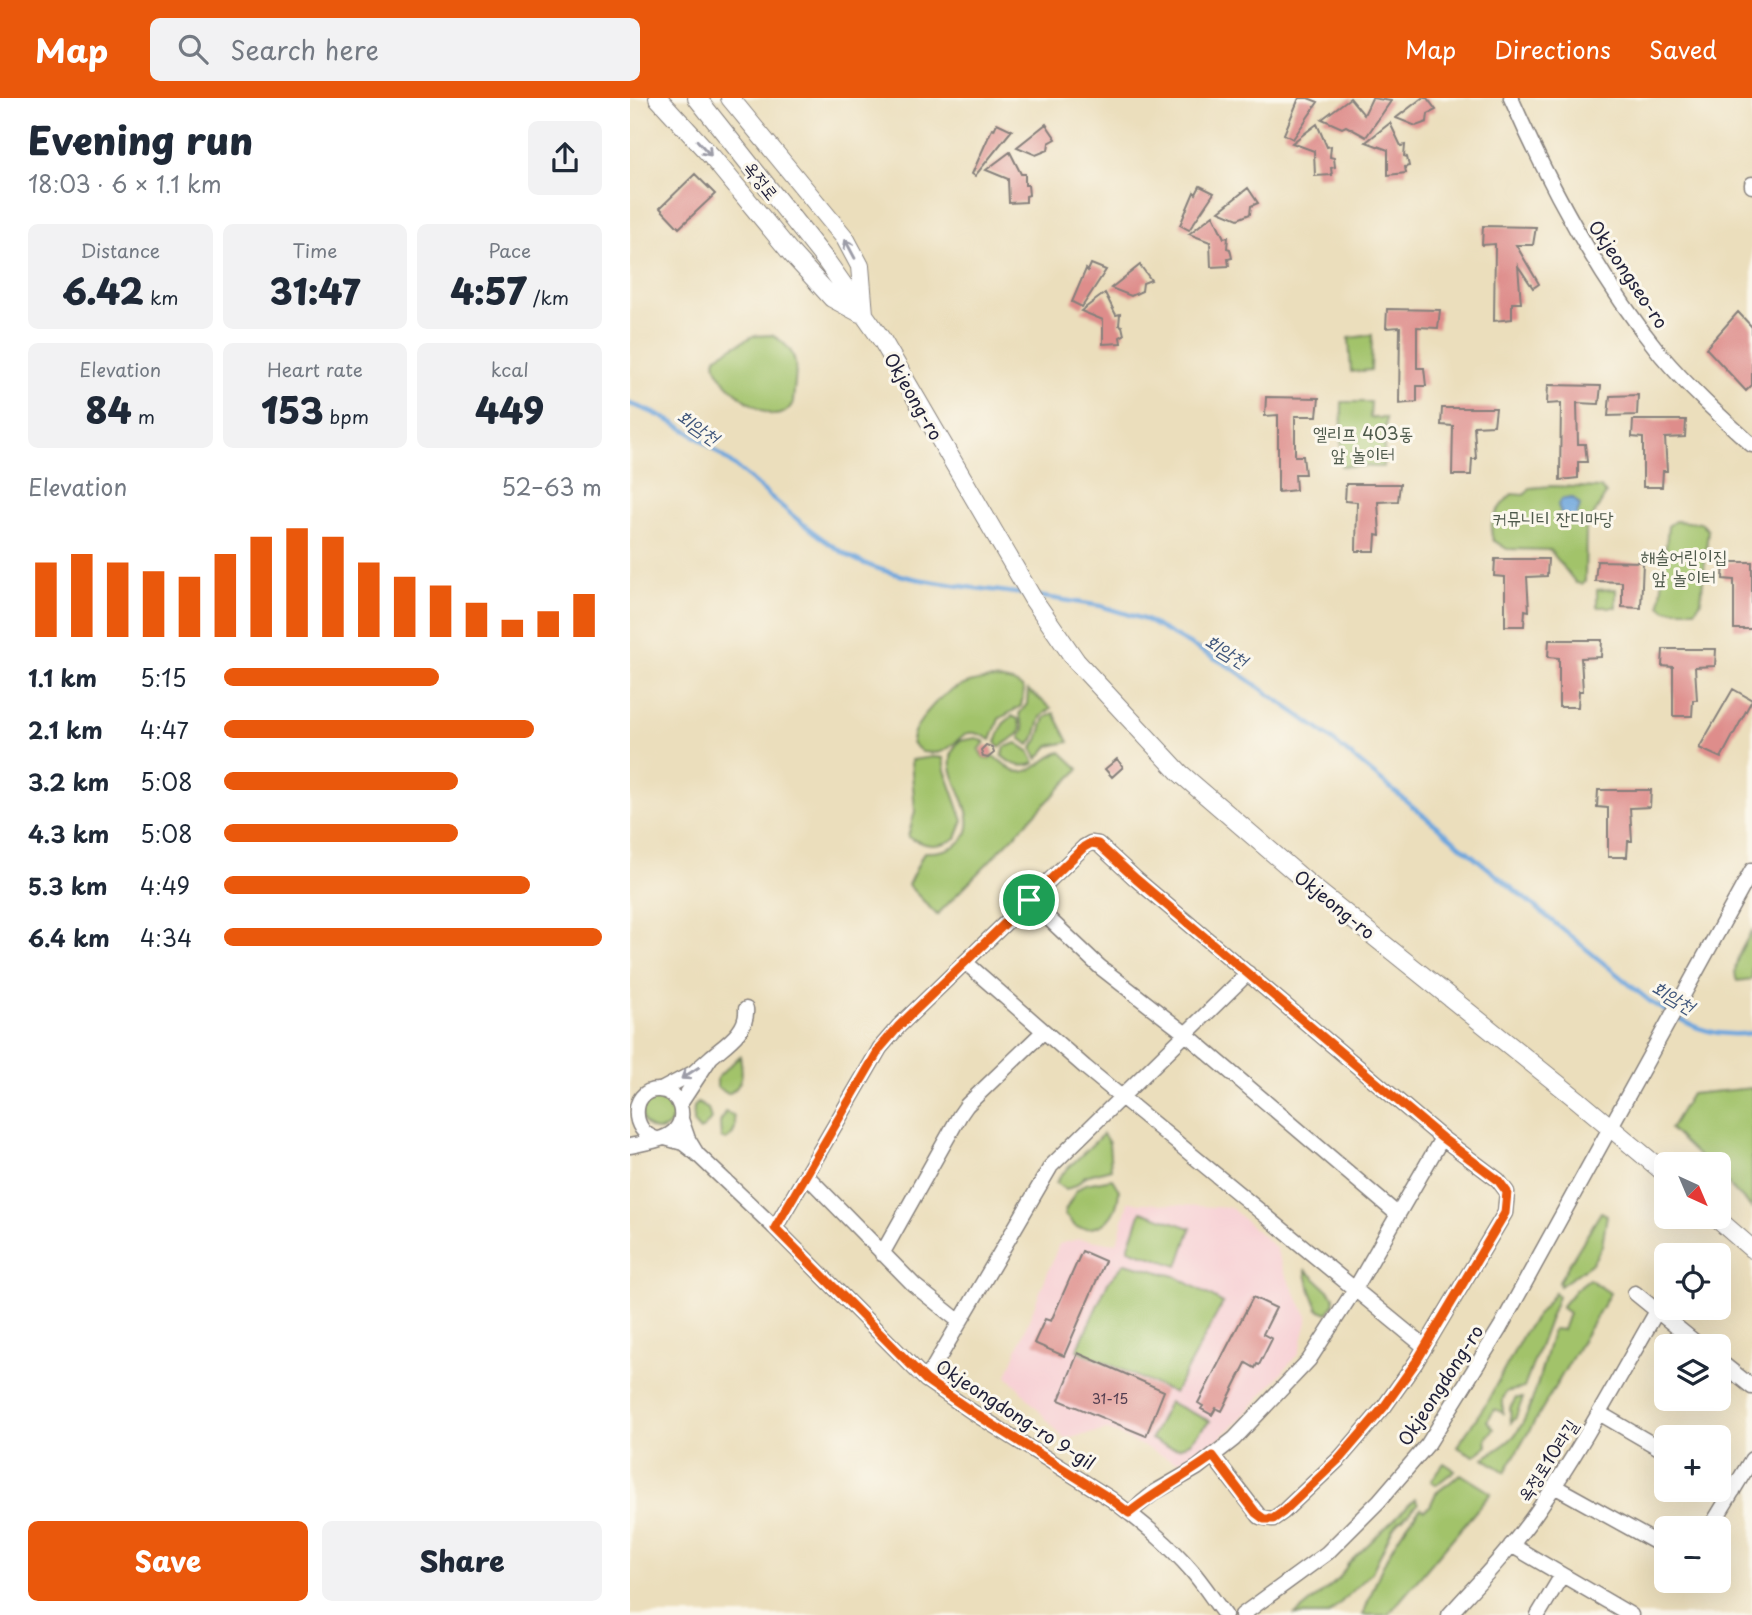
<!DOCTYPE html>
<meta charset="utf-8">
<style>
:root{--surface:#fff;--page:#f2f2f3;--text:#1f2937;--muted:#747a83;--accent:#ea580c}
body{margin:0;font-family:"Playpen Sans","Poor Story",sans-serif;background:var(--page);color:var(--text);height:100vh;display:flex;flex-direction:column;font-size:26px;white-space:nowrap}
*{box-sizing:border-box;margin:0}
p{font-size:23px;color:var(--muted)}
.icon{flex:none;width:38px;height:38px;fill:none;stroke:currentColor;stroke-width:2;stroke-linecap:round;stroke-linejoin:round}
.map{position:relative;flex:1;overflow:hidden}
.side{display:flex;flex-direction:column;background:var(--surface);width:630px}
.side>*{flex:none}
.needle{width:46px;rotate:136deg}
.controls{position:absolute;left:1024px;top:1054px;display:grid;gap:14px}
.controls a{display:grid;place-items:center;width:77px;height:77px;border-radius:10px;background:var(--surface);box-shadow:0 7px 28px #0002;font-size:35px}
.pin{position:absolute;display:grid;place-items:center;width:60px;height:60px;color:#fff;margin:-30px;border:4px solid #fff;border-radius:50%;box-shadow:0 2px 7px #0007}
.round{display:grid;place-items:center;flex:none;width:74px;height:74px;border-radius:10px;background:var(--page)}
.head{display:flex;align-items:center;justify-content:space-between;height:119px;padding:0 28px}
h1{font-size:38px;font-weight:800;line-height:52px}
.metrics{display:grid;grid-template-columns:repeat(3,1fr);gap:10px;height:119px;padding:7px 28px}
.metrics div{display:grid;align-content:center;border-radius:10px;background:var(--page);text-align:center}
.metrics b{font-size:35px;font-weight:800}
.metrics small{font-size:19px;font-weight:400}
.metrics p{font-size:19px}
.chart{height:196px;padding:14px 28px}
.chart p{display:flex;justify-content:space-between}
.chart svg{width:100%;height:126px;margin-top:7px;stroke:var(--accent);stroke-width:6}
.action{display:flex;gap:14px;margin-top:auto;padding:14px 28px}
.action a{flex:1;height:80px;border-radius:10px;background:var(--accent);color:#fff;font-size:28px;font-weight:800;line-height:80px;text-align:center}
.action a+a{background:var(--page);color:var(--text)}
ul{padding:0 28px;list-style:none;font-size:23px}
li{display:grid;grid-template-columns:112px 84px 1fr;align-items:center;height:52px}
li i{height:18px;border-radius:9px;background:var(--accent)}
header{display:flex;align-items:center;gap:42px;box-sizing:border-box;height:98px;padding:0 35px;background:var(--accent);color:#fff}
header strong{font-size:33px}
nav{display:flex;gap:38px;margin-inline-start:auto;font-size:24px}
.search{width:490px;height:63px;background:var(--page);display:flex;align-items:center;gap:18px;box-sizing:border-box;padding:0 24px;border-radius:10px;color:var(--muted);font-size:26px}
main{display:flex;flex:1;min-height:0}
.map>svg:first-child{display:block}
</style>
<header>
<strong>Map</strong>
<div class="search"><svg class="icon" aria-label="search" viewBox="0 0 24 24"><circle cx="10" cy="10" r="6"/><path d="M15 15l6 6"/></svg>Search here</div>
<nav><a>Map</a><a>Directions</a><a>Saved</a></nav>
</header>
<main>
<section class="side">
<div class="head"><div><h1>Evening run</h1><p>18:03 · 6 × 1.1 km</p></div><a class="round"><svg class="icon" aria-label="share" viewBox="0 0 24 24"><path d="M12 15V3M7 8l5-5 5 5M5 13v7h14v-7"/></svg></a></div>
<div class="metrics">
<div><p>Distance</p><b>6.42<small> km</small></b></div>
<div><p>Time</p><b>31:47</b></div>
<div><p>Pace</p><b>4:57<small> /km</small></b></div>
</div>
<div class="metrics">
<div><p>Elevation</p><b>84<small> m</small></b></div>
<div><p>Heart rate</p><b>153<small> bpm</small></b></div>
<div><p>kcal</p><b>449</b></div>
</div>
<div class="chart"><p><span>Elevation</span>52–63 m</p>
<svg viewBox="0 0 160 44" preserveAspectRatio="none"><path d="M5 44V18M15 44V15M25 44V18M35 44V21M45 44V23M55 44V15M65 44V9M75 44V6M85 44V9M95 44V18M105 44V23M115 44V26M125 44V32M135 44V38M145 44V35M155 44V29"/></svg>
</div>
<ul>
<li><b>1.1 km</b>5:15<i style="width:57%"></i></li>
<li><b>2.1 km</b>4:47<i style="width:82%"></i></li>
<li><b>3.2 km</b>5:08<i style="width:62%"></i></li>
<li><b>4.3 km</b>5:08<i style="width:62%"></i></li>
<li><b>5.3 km</b>4:49<i style="width:81%"></i></li>
<li><b>6.4 km</b>4:34<i style="width:100%"></i></li>
</ul>
<div class="action"><a>Save</a><a>Share</a></div>
</section>
<div class="map">
<svg width="1122" height="1517" viewBox="0 0 1122 1517">
<rect width="100%" height="100%" fill="#fbf7ec"/>
<filter id="ink" filterUnits="userSpaceOnUse"><feTurbulence type="fractalNoise" baseFrequency=".0143" numOctaves="2"/><feDisplacementMap in="SourceGraphic" scale="14" xChannelSelector="R" yChannelSelector="G"/><feConvolveMatrix kernelMatrix="1 2 1 2 8 2 1 2 1" color-interpolation-filters="sRGB"/></filter>
<filter id="wash" filterUnits="userSpaceOnUse"><feTurbulence type="fractalNoise" baseFrequency=".00686" numOctaves="4" result="noise"/><feDisplacementMap in="SourceGraphic" scale="28" xChannelSelector="R" yChannelSelector="G"/><feGaussianBlur stdDeviation="1.57" result="paint"/><feColorMatrix in="noise" values="0 0 0 0 0 0 0 0 0 0 0 0 0 0 0 0 0 1.4 0 .05"/><feComposite in="paint" operator="in"/></filter>
<g filter="url(#wash)">
<rect width="100%" height="100%" fill="#ebdebc"/>
<path fill="#f7cfd4" d="M498,1104l103,6 45,40 7,21 25,49 -9,35 -57,65 -46,42 -22,1 -66,-31 -44,9 -57,-64 52,-131 19,-5 39,4z"/>
<path fill="#a2c36b" stroke="#627253" stroke-width="2" d="M142,237c32,18 23,36 21,68 -4,7 -10,12 -18,12 -15,-1 -70,-40 -58,-59l36,-20z
M742,237l-1,35 -20,2 -2,-34z
M712,304h29l-1,16h16l-3,49 -42,-1z
M921,388l50,2 5,6 -20,34 -1,53 -3,3 -6,-1 -26,-33 -43,-1 -14,-9c-6,-17 6,-34 19,-46l12,1 6,-7z
M1045,423l26,2 7,7 -7,71 -6,9h-29l-6,-5 8,-79z
M986,491v18h-19v-17z
M361,581c11,1 26,1 33,11l-3,16 -22,13 -8,21c-32,-20 -30,7 -51,12 -5,2 -12,0 -18,0l-10,-9c0,-9 3,-14 8,-21 18,-28 39,-40 71,-43z
M398,592l23,18 -10,9 -7,23 -5,5 -9,-7 4,-9 -5,-15 8,-10z
M424,615l15,29 -20,4 -11,13 -6,-11 6,-8 7,-22z
M382,618l6,3 3,10 -2,5 -20,13 -3,-5 7,-18z
M346,640l9,4 -6,8 4,7 6,2 5,-3 19,15c22,5 30,-14 48,-19l18,17 -142,146 -29,-30 16,-33c21,1 48,-7 44,-35 -3,-26 -31,-51 -9,-76z
M387,645l12,8 6,12c-13,6 -23,2 -33,-7l3,-9z
M303,659l10,1 2,12 18,51 -7,17c-18,11 -31,8 -48,-1l7,-26 -4,-51z
M1122,833v48l-15,2c-7,-16 7,-36 15,-50z
M110,958c3,16 4,30 -12,38l-11,-7v-9z
M1122,990v120l-33,-33 -1,-11h-11l-37,-35 21,-35z
M12 1016a16 16 0 1 1 32 0a16 16 0 1 1-32 0Z
M68,1005l10,6 3,10 -7,9 -5,2 -6,-7 1,-16z
M95,1014l8,3c4,10 3,19 -7,25l-5,-2 -1,-15z
M473,1036l6,9 2,26 -26,7 -9,9 -10,5 -10,-7 5,-8z
M482,1081l7,11c-1,26 -16,43 -43,37l-11,-12v-4l11,-20 9,-7z
M511,1113l50,17 -13,38 -50,-17z
M971,1114l6,3 -5,31 -6,11 -5,7 -31,22 -1,-5z
M495,1165l50,13 48,27 -49,90 -97,-43 31,-68z
M676,1172l28,26v7l-6,10 -10,-4c-3,-9 -13,-30 -12,-39z
M959,1181l21,14 -105,179 -21,-14c9,-6 20,-12 28,-20 20,-19 32,-81 41,-109l10,1 6,-17 -8,-6 14,-17z
M925,1194l3,4 -34,92 -18,4 -3,7v14l-8,-4 -8,12 7,8 -8,9 1,8 -13,10 -17,-9 30,-45 38,-71z
M886,1300h7l-8,21 -4,4 -1,-15z
M539,1304l41,19c-24,24 -25,36 -59,18z
M814,1365l11,7 -19,15 -5,-4z
M831,1376l30,19 -103,122h-25c16,-43 27,-72 58,-107l3,2 6,-4 6,-13z
M785,1401l3,5 -25,24 -21,44 -44,43h-33l44,-36 9,-15z"/>
<path fill="#6da6dd" stroke="#48648c" stroke-width="2" d="M943,400l7,7 -5,16 -6,3 -5,-3 -6,-16 4,-6z"/>
<g fill="none" stroke-linecap="round" stroke-linejoin="round">
<path stroke="#6da6dd" stroke-width="4.5" d="M0,306c84,26 140,103 212,148 47,30 126,34 181,42
M408,498l63,10 45,14 86,48 89,63 331,272c35,21 57,36 100,30"/>
</g>
<g id="blocks">
<path fill="#de8d8b" d="M669,0h9l10,4 -25,37 -9,-5z
M720,0l14,17 8,-17 19,3 -25,36 -20,-11 -4,2 -20,-9z
M792,0h5l9,12 -8,4 -1,8 -11,4 -20,-8z
M367,25l15,7 -37,46 -3,-2 20,-45 2,1z
M760,25l11,23 4,-1 -1,11 3,1 2,9 -4,1 1,6 -18,2v-25l-22,-8z
M416,26l10,15 -7,4 -1,7 -12,5 -19,-8z
M687,26l10,23 4,-1 -1,11 4,1 1,9 -4,1 1,7 -17,1 -1,-25 -22,-8z
M380,54l11,22h4v11h3l1,10 -3,1v6l-17,1 -1,-24 -22,-9z
M65,76l20,20 -36,34 -19,-20z
M570,88l14,7 -25,37 -9,-5 14,-33 2,2z
M618,90l10,15 -7,3 -1,8 -12,5 -19,-8z
M583,117l11,23 4,-1 -1,11 3,1 2,9 -4,1 1,7 -18,1 -1,-25 -21,-8z
M853,128l53,1 -3,18h-17l23,39 -6,4 -15,-22 3,37h-9v16l-18,2 1,-77 -13,1z
M461,166l15,6 -24,37 -10,-5 14,-33 2,2z
M510,167l11,15 -8,3 -1,8 -11,5 -20,-8z
M475,195l11,22 4,-1 -1,11 3,1 2,9 -4,2 1,6 -18,1v-24l-22,-9z
M757,211l53,1 -2,18 -21,-1v41h7l2,18h-9v16l-18,2 1,-77 -14,1z
M1108,214l14,15v58l-6,6 -40,-43z
M918,287l53,1 -2,18 -22,-1 1,41h7l2,18h-9v16l-18,2 1,-77 -14,1z
M1008,297l-1,20 -29,1 2,-20z
M636,299l53,1 -2,18h-22v40h8l2,18h-10l1,16 -18,2v-77l-13,1z
M812,310h54l-2,17 -20,1 2,33h-4l-1,16h-19l1,-49 -12,-1z
M1003,322h53l-1,17 -20,1 2,33h-4l-1,16h-19v-49l-11,-1z
M716,386h54l-2,17 -20,1 2,34 -4,-1 -1,16h-19l1,-49 -12,-1z
M865,461h53l-1,17 -20,1 2,34 -4,-1 -1,16h-19v-49l-11,-1z
M967,463l46,1 -2,46 -19,-1v-25l-27,-1z
M1094,464h28v67h-18v-49l-11,-1z
M919,542h53l-1,17 -20,1 2,33h-4l-1,16h-19v-49l-11,-1z
M1033,551h53l-1,17 -20,1 2,33h-4l-1,16h-19v-49l-11,-1z
M1103,591l19,11 -31,58 -22,-10z
M356,647l6,2 2,6 -6,5 -5,-1 -2,-7z
M487,661l6,8 -11,10 -7,-8z
M968,692h53l-1,17 -20,1 2,33h-4l-1,16h-19v-49l-11,-1z
M452,1153l23,10 -41,95 -30,-13 11,-24 6,2z
M623,1199l23,11 -13,26 9,5 -13,26 -2,-1 -2,4 -9,-5 -24,48 -6,-3 -4,7 -11,-6 2,-3 -5,-3z
M448,1255l86,38 -18,45 -87,-36z"/>
</g>
</g>
<g filter="url(#ink)">
<use href="#blocks" fill-opacity="0" stroke="#86807c" stroke-width="2"/>
<g fill="none" stroke-linecap="round" stroke-linejoin="round">
<g stroke="#86807c" stroke-width="17">
<path id="minor" d="M881,0c40,91 87,179 150,257 27,32 60,62 91,90
M1122,86v2
M399,802l71,67 86,67 211,180
M335,864l120,105 340,280
M81,959c15,-13 37,-26 35,-48
M31,992l32,-17 18,-16 -31,47
M35,1040l18,5 14,11 -9,-15 -7,-20
M0,1048c12,-3 32,-5 42,-13 18,-14 8,-44 -15,-43 -27,0 -27,43 0,49
M67,1056l78,74 151,152 48,33 137,86c29,22 58,45 81,72 12,14 22,30 33,44
M176,1077l108,110 46,37
M145,1130l105,-180 19,-22 185,-179 7,-4 7,1 38,35 306,259 56,42 9,12 -2,21 -89,149 -32,45 -44,51 -57,54 -10,7 -13,-2 -47,-61
M252,1156l78,-139 7,-10 77,-74
M1005,1195l65,53
M1088,1262l34,27
M296,1282l125,-214 197,-193
M969,1315l67,39
M1088,1384l15,9
M924,1388l112,62
M499,1415l26,-21 42,-24 37,-29 75,-79 46,-71 87,-151
M1080,1430l42,-69
M881,1447l120,70
M612,1517l85,-62 52,-52 49,-57 72,-116 252,-458
M819,1517c30,-33 61,-65 87,-102 45,-64 82,-134 121,-202
M908,1517l24,-40"/>
</g>
<g stroke="#86807c" stroke-width="20">
<path id="major" d="M28,0l54,59 79,96 41,45 28,15
M67,0l130,164 55,78 151,259 43,62 104,112 130,112 269,216 87,73
M100,0l115,140 15,28 4,48
M1084,1118l38,33"/>
</g>
<use href="#minor" stroke="#fff" stroke-width="14"/>
<use href="#major" stroke="#fff" stroke-width="18"/>
</g>
<defs><path id="oneway-shaft" d="M-6 0H5M1.5-3L5.5 0L1.5 3" fill="none" stroke-width="1.6" stroke-linecap="round" stroke-linejoin="round" transform="scale(1.75)"/></defs>
<g stroke="#9c9ca7">
<use href="#oneway-shaft" transform="translate(74 50) rotate(48)"/>
<use href="#oneway-shaft" transform="translate(220 151) rotate(-118)"/>
<use href="#oneway-shaft" transform="translate(60 975) rotate(147)"/>
</g>
</g>
<g fill="none" stroke-linecap="round" stroke-linejoin="round" filter="url(#ink)">
<g stroke="#fff" stroke-width="14">
<path id="route" d="M461,745l7,1 38,35 306,259 56,42 9,12 -2,21 -89,149 -32,45 -44,51 -57,54 -10,7h-9l-8,-6 -43,-57c-27,20 -57,35 -84,57l-18,-14 -137,-86 -48,-33 -151,-152 105,-180 19,-22 185,-179z"/>
</g>
<use href="#route" stroke="#ea580c" stroke-width="9"/>
</g>
<g text-anchor="middle" dominant-baseline="central" stroke-width="6" stroke-linejoin="round" paint-order="stroke">
<g font-size="14" fill="#513d4f">
<text x="480" y="1300">31-15</text>
</g>
<g font-size="18" fill="#22223b" stroke="#fbf7ec">
<text transform="translate(132 82) rotate(52)">옥정로</text>
<text transform="translate(999 176) rotate(56)">Okjeongseo-ro</text>
<text transform="translate(284 298) rotate(60)">Okjeong-ro</text>
<text transform="translate(705 806) rotate(39)">Okjeong-ro</text>
<text transform="translate(810 1287) rotate(-57)">Okjeongdong-ro</text>
<text transform="translate(386 1316) rotate(33)">Okjeongdong-ro 9-gil</text>
<text transform="translate(917 1362) rotate(-57)">옥정로10라길</text>
</g>
<g font-size="18" fill="#4f5a4c" stroke="#fbf7ec">
<text x="733" y="334">엘리프 403동<tspan x="733" dy="21">앞 놀이터</tspan></text>
<text x="923" y="419">커뮤니티 잔디마당</text>
<text x="1054" y="457">해솔어린이집<tspan x="1054" dy="21">앞 놀이터</tspan></text>
</g>
<g font-size="19" font-style="italic" fill="#40577c" stroke="#fbf7ec">
<text transform="translate(69 328) rotate(35)">회암천</text>
<text transform="translate(597 552) rotate(31)">회암천</text>
<text transform="translate(1044 898) rotate(30)">회암천</text>
</g>
</g>
</svg>
<div class="controls">
<a><svg class="needle" viewBox="-14 -14 28 28"><path d="M0-13l5 13h-10z" fill="#e53935"/><path d="M0 13l5-13h-10z" fill="#747a83"/></svg></a>
<a><svg class="icon" aria-label="locate" viewBox="0 0 24 24"><circle cx="12" cy="12" r="6"/><path d="M12 2v4M12 18v4M2 12h4M18 12h4"/></svg></a>
<a><svg class="icon" aria-label="layers" viewBox="0 0 24 24"><path d="M12 4l9 5-9 5-9-5zM3 14l9 5 9-5"/></svg></a>
<a>+</a>
<a>−</a>
</div>
<div class="pin" style="left:399px;top:802px;background:#1e9e55"><svg class="icon" aria-label="arrive" viewBox="0 0 24 24"><path d="M6 21V4h12l-3 4 3 4H6"/></svg></div>
</div>
</main>
